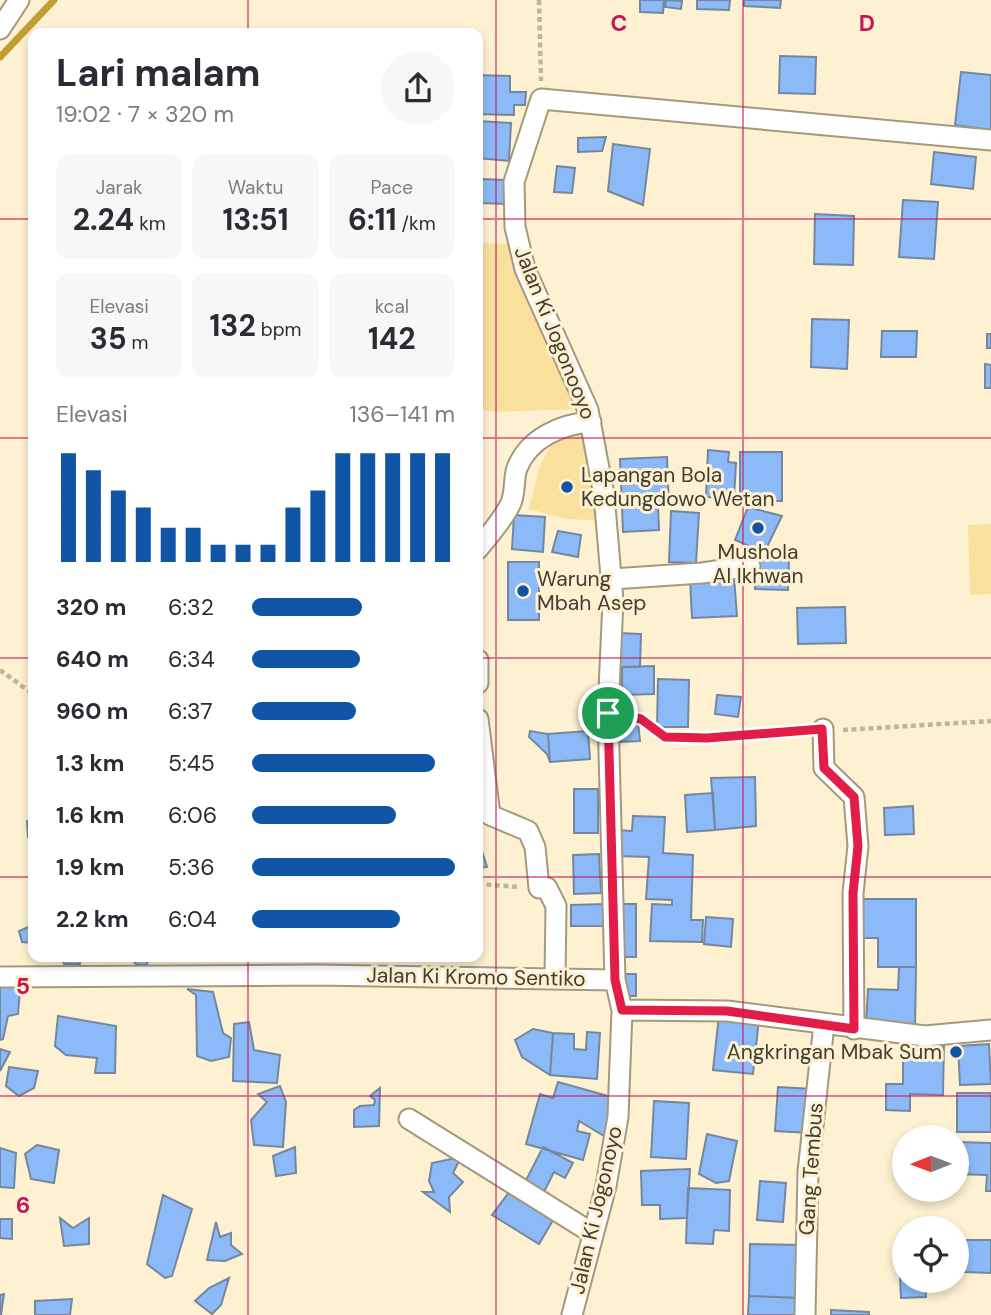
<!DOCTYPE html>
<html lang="id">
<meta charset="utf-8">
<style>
:root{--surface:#fff;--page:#f7f7f7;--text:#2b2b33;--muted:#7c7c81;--accent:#1055a5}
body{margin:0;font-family:"DM Sans",sans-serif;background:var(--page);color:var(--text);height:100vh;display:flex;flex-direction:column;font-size:26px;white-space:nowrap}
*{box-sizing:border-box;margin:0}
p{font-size:23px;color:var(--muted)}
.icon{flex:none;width:38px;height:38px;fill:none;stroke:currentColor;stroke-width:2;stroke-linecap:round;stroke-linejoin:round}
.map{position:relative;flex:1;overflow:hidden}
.panel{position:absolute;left:28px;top:28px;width:455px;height:934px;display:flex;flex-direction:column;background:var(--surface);border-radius:14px;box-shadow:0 4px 10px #0003}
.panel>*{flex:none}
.needle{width:46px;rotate:269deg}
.buttons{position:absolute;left:892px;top:1125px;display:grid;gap:14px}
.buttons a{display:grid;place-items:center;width:77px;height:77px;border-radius:50%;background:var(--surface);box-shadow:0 4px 10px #0003;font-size:35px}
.pin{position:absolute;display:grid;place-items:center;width:60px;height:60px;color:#fff;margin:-30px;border:4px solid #fff;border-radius:50%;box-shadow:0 2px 7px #0007}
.round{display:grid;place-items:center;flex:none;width:74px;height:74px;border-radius:37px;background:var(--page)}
.headline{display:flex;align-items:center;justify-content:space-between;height:119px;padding:0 28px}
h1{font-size:38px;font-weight:700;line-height:52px}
.stats{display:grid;grid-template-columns:repeat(3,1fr);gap:10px;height:119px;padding:7px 28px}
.stats div{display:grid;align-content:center;border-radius:14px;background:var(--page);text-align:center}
.stats b{font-size:30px;font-weight:700}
.stats small{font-size:19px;font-weight:400}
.stats p{font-size:19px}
.chart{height:196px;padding:14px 28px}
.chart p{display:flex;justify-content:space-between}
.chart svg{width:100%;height:126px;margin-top:7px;stroke:var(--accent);stroke-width:6}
ul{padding:0 28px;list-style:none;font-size:23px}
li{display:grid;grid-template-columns:112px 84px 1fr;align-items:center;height:52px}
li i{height:18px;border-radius:9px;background:var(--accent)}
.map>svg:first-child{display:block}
</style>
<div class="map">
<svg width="991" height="1315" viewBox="0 0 991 1315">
<rect width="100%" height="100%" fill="#fdf1d1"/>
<path fill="#fae09d" d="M478,243l32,1 67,165 -80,3 -19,-3z
M588,426l17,95 -38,-2 -38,-10 11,-44 14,-25z
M991,524v70l-21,1 -2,-70z"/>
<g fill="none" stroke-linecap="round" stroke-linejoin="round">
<path stroke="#c29d32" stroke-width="7" d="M0,57l54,-57"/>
</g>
<path fill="#8cbaf8" stroke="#74879f" stroke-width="2" d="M640,0h24l-1,13 -23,-1z
M666,0l16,1 -1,8 -16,-2z
M697,0h33l-1,10 -32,-1z
M744,0h37l-1,8 -36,-2z
M780,56l36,1 -1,37 -36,-1z
M961,72l30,3v55l-36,-5z
M478,75l32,1v16h16l-1,13h-11v10l-36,-1z
M478,121l33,2 -2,38 -31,-3z
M606,137l-4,14 -24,1v-14z
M613,144l37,5 -7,56 -35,-14z
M934,152l42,5 -3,32 -42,-5z
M557,166l18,2 -3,25 -18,-1z
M481,179l25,1v24l-26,-1z
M903,200l35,2 -4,57 -35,-2z
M815,214l39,2 -1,49 -39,-1z
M812,319l37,1 -2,49 -36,-2z
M882,331h35l-1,26h-35z
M987,334h4v14h-4z
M985,364l6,1v23h-6z
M708,450l21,2 -1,10 8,1 -2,35 -28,-1z
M740,452h42v49h-42z
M667,457l2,49h-11l1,24 -36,2 -3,-73z
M748,507l34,9 -18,37 -18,-4 1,-4 -12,-5z
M671,511l28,2 -3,50 -27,-1z
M514,515l31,2 -2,35 -31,-3z
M558,531l23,4 -3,22 -26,-5z
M757,558l32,2 -1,30 -33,-1z
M508,562h31v58h-31z
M734,576l3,40 -45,2 -2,-39z
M845,607l1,36 -48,1 -1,-36z
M616,633l25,1 -1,33h-25z
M654,666v28l-32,1v-28z
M658,679l31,1 -1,47h-31z
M717,695l24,2 -3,20 -23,-3z
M638,722l2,19 -22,1 -1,-18z
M530,731l18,3 2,28 -3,-8 -18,-17z
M588,731l2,28 -40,3 -2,-28z
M755,777l1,49 -41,4 -4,-52z
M574,789h24v44h-24z
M713,793l2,37 -28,2 -2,-37z
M913,806l1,28 -29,1 -1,-27z
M633,816l32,1 -2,36 30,2 -2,65h12l-1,22 -52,-1 2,-37 20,1v-5l-26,-1 3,-42 -32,-1 1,-26 14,1z
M33,820v17h-5l-1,-16z
M478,841l1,1 8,25 -9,1z
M599,854l2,39 -27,1 -1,-39z
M856,899h60v68h-38v-29h-22z
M606,904v22h-35v-21z
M620,904h16v53h-16z
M33,911v32l-11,-1 -3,-11 12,-5z
M706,917l27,2 -2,28 -27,-3z
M62,957h17l1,7h-16z
M129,957h19l-1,8h-10z
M899,967h17l-1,61 -49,-3 2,-36 30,1z
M623,974h13v22h-13z
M21,980l-3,34 -10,2 -5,23 -3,1v-56z
M187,989l26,3 10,41 8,5 -2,19 -18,4 -14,-5 -1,-61z
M719,1015l40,4 -6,55 -40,-4z
M58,1016l58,10 -1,47h-20l2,-15 -31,-3 -11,-9z
M249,1022l5,28 26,5 -3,28 -44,-2 1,-57z
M533,1029l20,4 -3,42 -28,-18 -7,-17z
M587,1032l13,1 -3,46 -47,-4 3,-42 21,1v15l12,1z
M903,1041l41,1 -1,53 -33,-1v17l-24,-1v-26h17z
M989,1044l2,40 -31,1 -2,-39z
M0,1049l10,3 -10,19z
M9,1067l29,4 -4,17 -15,8 -13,-10z
M558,1082l57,16 -11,38 -25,-15 -2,10 13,3 -7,26 -57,-16 14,-50 13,4z
M280,1086l6,16 -3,45 -29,-2 -3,-25 16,-18 -9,-8z
M778,1087l35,2 -3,44 -35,-2z
M380,1088l-1,38 -25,1v-17l6,-4 14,-1 1,-5 -5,-4z
M957,1093h34v39h-34z
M654,1101l35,2 -3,56 -35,-2z
M707,1134l30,7 -8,40 -13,2 -17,-9z
M957,1142l34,1v48h-5l1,-16 -30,-1z
M37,1145l22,5 -5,33 -23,-4 -6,-25z
M295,1147l1,26 -20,3 -3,-20z
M543,1147l30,16 -8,15 -11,-6 -12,24 -19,-10z
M0,1148l16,5 -2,35 -14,-1z
M461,1157l-8,16 10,9 -14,15 1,15 -27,-20h11l-5,-11 3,-18z
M690,1169l-3,49 -27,1v-14h-18l-1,-34z
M760,1181l26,2 -3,39 -26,-2z
M513,1187l43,28 -17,29 -47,-29z
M688,1188l42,2 -1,41 -15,-1 -1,14 -27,-1z
M163,1195l29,14 -20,67 -7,2 -18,-14z
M60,1218l13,10 16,-10v26l-25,2z
M0,1219h12v20l-12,-1z
M216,1222l4,15 11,-4v12l11,9 -17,7 -18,-1z
M965,1240h26v33l-26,-1z
M750,1244l53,1 -1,53 -53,-2z
M900,1276h5v5h20l1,16 -25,1z
M229,1278l-8,27 -9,9 -17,-13 14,-13z
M4,1294l-3,21h-1v-20z
M749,1296l53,2 -1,17h-53z
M72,1299l-2,16h-35v-14z
M831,1310l38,2v3h-38z"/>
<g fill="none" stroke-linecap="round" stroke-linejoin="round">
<g stroke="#a5997c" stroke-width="23">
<path id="minor" d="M0,29l19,-29
M478,549c11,-14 24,-28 32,-44 6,-11 3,-25 7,-37 12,-30 44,-44 74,-46
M612,579l90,-6 48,-7
M478,660v23
M478,719l12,96 38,16 7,16 4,41h8l9,18 -1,72
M823,729l1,39 30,29 4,49 -5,47 1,136
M0,977l318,-2 297,5
M622,1010l105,1 198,25 66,-6
M409,1119l183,114
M572,1315l34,-129 12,-69 4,-107 -7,-30 -7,-267 5,-113 -9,-105 -16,-85 -63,-141 -10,-42 -1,-45 27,-83 450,41
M805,1315l3,-143 16,-148"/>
</g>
<path stroke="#beb59b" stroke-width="4.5" stroke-dasharray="5 3.5" stroke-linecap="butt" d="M539,0l2,81
M0,670l33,24
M626,716c20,4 26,19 42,21 45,4 90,-6 135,-8
M843,730l148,-9
M478,884l42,3"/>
<use href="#minor" stroke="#fff" stroke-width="19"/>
</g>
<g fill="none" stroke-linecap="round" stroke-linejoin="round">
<g stroke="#fff" stroke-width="14">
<path id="route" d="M608,713l33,6 24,18 42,1 115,-9 2,39 30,29 4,49 -5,47 1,136 -127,-18 -105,-1 -7,-30z"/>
</g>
<use href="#route" stroke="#e11d48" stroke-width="9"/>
</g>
<path fill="none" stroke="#c2185b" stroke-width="2" stroke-opacity="0.55" d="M248,0v33M496,0v1315M743,0v1315M0,219h33M478,219h513M0,438h33M478,438h513M0,658h33M478,658h513M0,877h33M478,877h513M248,957v358M0,1096h991"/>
<g fill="#1055a5" stroke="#fdf1d1" stroke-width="2.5">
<circle cx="567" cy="487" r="7"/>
<circle cx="758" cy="528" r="7"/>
<circle cx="523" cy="591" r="7"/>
<circle cx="956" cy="1052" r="7"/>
</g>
<g text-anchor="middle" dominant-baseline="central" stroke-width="6" stroke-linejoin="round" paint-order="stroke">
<g font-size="21" fill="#413d30" stroke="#fdf1d1">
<text transform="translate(555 333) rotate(68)">Jalan Ki Jogonooyo</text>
<text transform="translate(476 977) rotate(1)">Jalan Ki Kromo Sentiko</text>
<text transform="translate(811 1169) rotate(-86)">Gang Tembus</text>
<text transform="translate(596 1210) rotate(-77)">Jalan Ki Jogonoyo</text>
</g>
<g font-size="21" fill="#413d30" stroke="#fdf1d1" text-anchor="start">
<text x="581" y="475">Lapangan Bola<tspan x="581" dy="24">Kedungdowo Wetan</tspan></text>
<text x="758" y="552" text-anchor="middle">Mushola<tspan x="758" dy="24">Al Ikhwan</tspan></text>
<text x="537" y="579">Warung<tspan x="537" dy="24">Mbah Asep</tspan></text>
<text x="942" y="1052" text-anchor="end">Angkringan Mbak Sum</text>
</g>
</g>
<g font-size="23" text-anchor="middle" font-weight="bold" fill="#c2185b" stroke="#fdf1d1" stroke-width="6" stroke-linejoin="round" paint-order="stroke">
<text x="619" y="31">C</text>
<text x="867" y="31">D</text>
<text x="23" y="994">5</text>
<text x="23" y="1213">6</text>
</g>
</svg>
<div class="buttons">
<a><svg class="needle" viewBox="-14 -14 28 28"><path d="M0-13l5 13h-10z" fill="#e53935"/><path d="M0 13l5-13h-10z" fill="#7c7c81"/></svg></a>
<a><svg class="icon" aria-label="locate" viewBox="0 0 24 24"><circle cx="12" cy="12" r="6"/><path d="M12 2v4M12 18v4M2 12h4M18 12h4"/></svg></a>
</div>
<div class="pin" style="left:608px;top:713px;background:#1e9e55"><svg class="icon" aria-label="arrive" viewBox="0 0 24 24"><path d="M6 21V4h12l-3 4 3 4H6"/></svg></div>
<section class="panel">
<div class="headline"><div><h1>Lari malam</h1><p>19:02 · 7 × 320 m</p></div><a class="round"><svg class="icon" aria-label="share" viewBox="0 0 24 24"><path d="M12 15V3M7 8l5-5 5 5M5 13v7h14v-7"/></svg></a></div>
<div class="stats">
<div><p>Jarak</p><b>2.24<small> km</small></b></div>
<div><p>Waktu</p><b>13:51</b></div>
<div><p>Pace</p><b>6:11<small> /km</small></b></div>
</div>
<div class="stats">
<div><p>Elevasi</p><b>35<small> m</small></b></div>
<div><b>132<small> bpm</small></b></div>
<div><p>kcal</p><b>142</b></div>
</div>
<div class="chart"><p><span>Elevasi</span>136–141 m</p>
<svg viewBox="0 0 160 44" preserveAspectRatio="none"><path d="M5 44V6M15 44V12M25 44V19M35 44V25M45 44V32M55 44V32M65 44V38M75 44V38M85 44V38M95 44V25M105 44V19M115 44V6M125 44V6M135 44V6M145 44V6M155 44V6"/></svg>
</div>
<ul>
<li><b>320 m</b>6:32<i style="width:54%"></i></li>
<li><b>640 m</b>6:34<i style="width:53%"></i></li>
<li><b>960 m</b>6:37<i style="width:51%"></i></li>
<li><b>1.3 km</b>5:45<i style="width:90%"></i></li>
<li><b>1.6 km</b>6:06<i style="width:71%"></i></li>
<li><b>1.9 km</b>5:36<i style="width:100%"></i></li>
<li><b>2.2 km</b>6:04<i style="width:73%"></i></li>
</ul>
</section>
</div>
